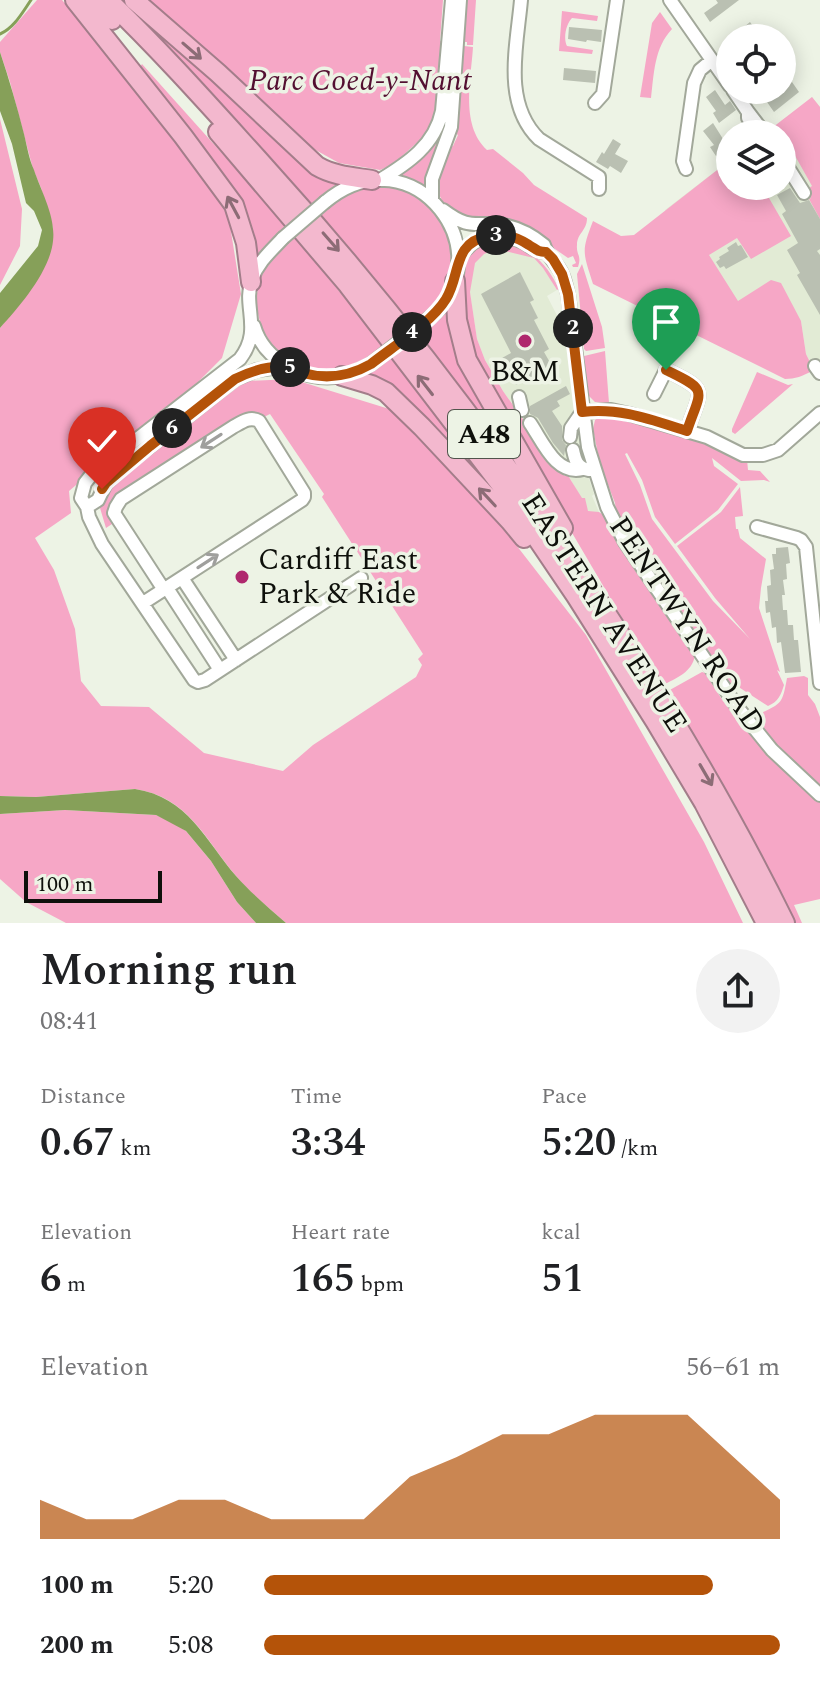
<!DOCTYPE html>
<meta charset="utf-8">
<style>
:root{--surface:#fff;--page:#f2f2f2;--text:#202124;--muted:#757577;--accent:#b45309}
body{margin:0;font-family:Spectral,serif;background:var(--page);color:var(--text);height:100vh;display:flex;flex-direction:column;font-size:30px;white-space:nowrap}
*{box-sizing:border-box;margin:0}
p{font-size:26px;color:var(--muted)}
.icon{flex:none;width:44px;height:44px;fill:none;stroke:currentColor;stroke-width:2;stroke-linecap:round;stroke-linejoin:round}
.map{position:relative;height:923px;overflow:hidden}
.side{display:flex;flex-direction:column;background:var(--surface);flex:1}
.side>*{flex:none}
.controls{position:absolute;left:716px;top:24px;display:grid;gap:16px}
.controls a{display:grid;place-items:center;width:80px;height:80px;border-radius:50%;background:var(--surface);box-shadow:0 4px 20px #0003;font-size:40px}
.scale{position:absolute;left:24px;bottom:20px;width:138px;box-sizing:border-box;padding-left:8px;border:4px solid #0e100b;border-top:0;font-size:22px;line-height:28px;white-space:nowrap;color:#0e100b;-webkit-text-stroke:6px #edf3e5;paint-order:stroke}
.pin{position:absolute;display:grid;place-items:center;width:68px;height:68px;color:#fff;margin:-82px -34px;border-radius:50% 50% 50% 0;rotate:-45deg;box-shadow:0 0 8px #0007}
.pin .icon{rotate:45deg}
.km{position:absolute;width:40px;height:40px;margin:-20px;border-radius:50%;background:#222;color:#fff;font-size:22px;line-height:40px;text-align:center}
.round{display:grid;place-items:center;flex:none;width:84px;height:84px;border-radius:42px;background:var(--page)}
.summary{display:flex;align-items:center;justify-content:space-between;height:136px;padding:0 40px}
h1{font-size:44px;font-weight:600;line-height:60px}
.stats{display:grid;grid-template-columns:repeat(3,1fr);gap:12px;height:136px;padding:8px 40px}
.stats div{display:grid;align-content:center}
.stats b{font-size:40px;font-weight:600}
.stats small{font-size:22px;font-weight:400}
.stats p{font-size:22px}
.chart{height:224px;padding:16px 40px}
.chart p{display:flex;justify-content:space-between}
.chart svg{width:100%;height:144px;margin-top:8px;fill:var(--accent);opacity:.7}
ul{padding:0 40px;list-style:none;font-size:26px}
li{display:grid;grid-template-columns:128px 96px 1fr;align-items:center;height:60px}
li i{height:20px;border-radius:10px;background:var(--accent)}
.map>svg:first-child{display:block}
</style>
<div class="map">
<svg width="820" height="923" viewBox="0 0 820 923">
<rect width="100%" height="100%" fill="#edf3e5"/>
<path fill="#e2ebd5" d="M812,97l8,10v255l-7,6 -7,-14 -5,-33 -67,-17 -69,-94 65,-50v26h52v-52z
M496,244l38,13 10,11 13,22 -10,6 16,31 3,-1 11,103 7,34 10,31 -2,2 7,16h-11l-17,-32 -10,-7 -34,-48 -24,-34 -18,-31 -8,-21 -7,-46 -2,-1v-28z"/>
<path fill="#f6a7c6" d="M37,0h25l47,53 106,136 13,24 13,81 -19,64 -27,27 -126,106 2,22 -36,25 19,32 21,59 6,52 20,25 48,1 55,46 79,18 30,-26 103,-68 6,-12 -4,-6 5,-5 -101,-157 2,-3 -54,-80 -8,4 -4,-2 -141,81 -2,25 -9,6 -6,-20 10,-24 136,-103 46,-2 107,33 47,48 53,63 87,112 118,207 39,81h-457c-17,-15 -36,-30 -50,-47 -31,-37 -48,-79 -101,-87l-99,8 -36,-1v-468l24,-30 29,-70 -12,-40 -8,-19 -23,-87 -10,-30v-10z
M144,0h299l-3,41 3,1 -6,68 -4,11 -12,18 -22,20 -12,8 -7,3 -41,-7 -27,-15 -75,-68z
M467,0h9l-3,45h-6v-3h-3z
M562,11l36,5 -1,5 -25,-3c-6,6 -9,20 -5,28l26,4 -1,4 -33,-3z
M660,12l12,17c-18,19 -18,45 -21,69l-11,-1 12,-74z
M142,16l88,80 63,61 26,19 22,7 -30,22 -126,-141 -45,-46z
M464,46l9,1c-2,33 -13,78 14,103l6,-1 30,24 11,12 53,33c0,13 -10,15 -10,27 -1,10 5,10 1,22h-5l-1,-2 4,-2 -3,-7 -5,2 -23,-16 -66,-19 -31,-12 -11,-20 -1,-9 6,-18 2,1 1,-2 -1,-2 6,-14 3,-1 5,-11 -3,-2z
M142,64l145,162 -22,21 -10,14 -12,-52 -11,-23 -92,-119z
M812,97l8,10v112l-11,-20 2,-1 -5,-8 6,-4 -23,-41 -7,2v-13h-12l-2,-3z
M0,119l22,90 -2,37 -20,39z
M445,122h3l-22,63 -4,1 -23,-9v-3c19,-15 37,-28 46,-52z
M730,160v26h32l29,50 -40,23 -14,-21 -28,17 29,46 33,-21 10,3 20,38 5,33 7,14 -1,3c-9,5 -17,8 -27,8l-192,-95c-10,-32 -12,-32 0,-63l28,15 13,-1z
M378,186c13,1 25,3 37,10 33,19 47,64 26,98 -8,13 -20,22 -31,31l-42,-55 -48,-54c18,-16 33,-28 58,-30z
M295,237l88,108c-15,12 -30,24 -50,26 -52,6 -91,-50 -71,-97 7,-15 21,-27 33,-37z
M496,241c30,1 51,22 63,48l-2,1 -14,-22 -9,-10 -38,-9 -12,5 -9,9 -5,29 7,47 8,21 18,31 58,82 4,3 2,-2 15,24h3l3,13 11,1 6,4 29,53 61,86c-3,18 -18,22 -33,31l-178,-303c-6,-15 -13,-31 -18,-47 -5,-18 -9,-74 6,-87 7,-5 16,-7 24,-8z
M582,264l20,63 3,21 -19,3 -2,-2 -7,-75z
M452,303l1,16 79,169 -113,-153 15,-11z
M605,351l4,52 -14,-1 -7,-7 -4,-39z
M392,356l112,147 -141,-127z
M757,372l31,13 5,-1 -58,50 -3,-2v-3z
M600,416h9l1,3 7,-3 67,18 63,25 1,11 12,1 10,11 -6,-2 -23,1 -29,-23 2,8 24,18 -20,26 -43,34 -20,-27 -13,-37 -15,-27 -2,1 15,31 12,34 61,82 37,38 -35,-41 -38,-52 44,-34 19,-25 3,29 -8,1 1,12h2l2,9 26,21 -5,29 -2,20 21,64 -3,-2 7,15c-3,10 -6,17 -16,21l-31,-20 -9,3 -111,-169 -2,-17 -15,-39 -7,-35 2,-9z
M702,672l3,1 18,28 39,48 58,54v96l-26,6 8,18h-9l-75,-144 -50,-88z
M804,676l4,2v17l7,9 5,13v73l-35,-34 -30,-35 2,-6c25,-12 25,-10 30,-37z
M65,810l91,5 20,9 10,7 25,30 26,41 19,21h-190l-40,-21 -26,-23v-65z"/>
<path fill="#86a059" d="M0,52c9,27 17,54 24,82 3,12 5,25 10,36 7,21 22,47 19,71 -3,30 -33,65 -53,87v-35l38,-47 4,-16 -8,-19 -8,-8 -14,-59 -12,-33z
M135,789c53,8 70,51 101,87 15,17 33,32 50,47h-30l-19,-21 -26,-41 -25,-30 -30,-16 -91,-5 -65,4v-18l36,1z"/>
<g fill="none" stroke-linecap="round" stroke-linejoin="round">
<path stroke="#86a059" stroke-width="3" d="M0,34c14,-6 22,-21 31,-34"/>
</g>
<path fill="#bac0b2" d="M716,0h23l-29,22 -6,-9 14,-10z
M750,22l7,10 -9,6h-17z
M569,27l33,3 -1,12 -14,-2 -1,2 -18,-3z
M564,68l32,3 -1,12 -32,-3z
M792,82l7,10 -25,20 -7,-10z
M715,90l10,15 5,-4 6,9 -17,13 -6,-10 3,-2 -10,-14z
M713,123l10,16 7,-6v13l-14,10 -6,-9 4,-2 -11,-14z
M613,139l8,5 -6,10 13,7 -7,12 -11,-7 -2,3 -12,-7 6,-10 2,2z
M790,188l10,15 9,-3 11,19v30l-3,2 3,4v60l-23,-40 3,-2 -13,-23 11,-7 -16,-29 4,-3 -9,-16z
M736,242l2,4 3,-1 7,12 -22,12 -2,-3 -4,2 -4,-6 4,-3 -1,-2 10,-6 -2,-3z
M520,272l14,28 -4,2 8,16 -4,2 15,29 -5,3 8,14 -36,19 -14,-27 9,-5 -30,-59z
M566,386l4,8 -13,7 3,5 -8,5 10,15v14l4,5 -2,11 -11,-13 -15,-25 -8,-4v-8z
M788,547l2,16 -4,1 1,15 -4,1 2,15h-3l1,15h4l1,15h5l1,15h4l3,32 -16,1 -4,-31 -4,1 -1,-16 -4,1 -2,-16 -4,1 -1,-12h3l-1,-15 4,-1 -1,-15 4,-1 -2,-15h4v-6z"/>
<g fill="none" stroke-linecap="round" stroke-linejoin="round">
<g stroke="#a2a89a" stroke-width="16">
<path id="minor" d="M521,0c-4,46 -19,103 18,139l60,38v12
M670,0l60,86
M733,90l15,22v6
M595,103l8,-9 14,-94
M748,112l17,22
M782,158l22,35
M686,169l-3,-8 11,-78 6,-13 12,-10
M380,180c28,-17 55,-35 62,-69l10,-111
M432,200v-21l19,-52 9,-127
M325,202c89,-74 184,55 102,118
M443,210c28,21 31,11 60,15 16,3 29,10 41,20 3,11 13,18 18,29 3,6 4,14 6,20l20,153 19,60 18,35 113,166 34,42 48,45
M283,238c-12,13 -25,24 -31,41 -10,28 11,50 -12,80l-148,115 -7,9 -4,15 6,9 2,10 13,27 92,136 4,2 7,-2 156,-102
M458,261c14,-28 39,-31 65,-19 8,4 13,10 23,10
M254,326c10,35 52,57 88,50 10,-2 20,-7 29,-12
M815,366l5,7
M654,394l12,-24c44,21 35,19 21,61
M519,397l3,13
M530,423c13,19 26,53 53,46
M570,437l1,-9 11,-16 29,-2 18,4 78,23 36,18h20l15,-5 42,-37
M573,450c2,10 4,18 16,20
M87,507l11,-7 8,-17 24,-21 105,-83 22,-9 30,-4
M757,527l40,11 4,2 5,7 14,136
M182,578l54,82
M167,588l53,82
M143,603l159,-103 2,-3v-4l-45,-72c-9,-5 -17,1 -26,6l-112,72 -5,8 -2,6 50,77"/>
</g>
<g stroke="#a37d8a" stroke-width="22">
<path id="highway" d="M75,0l108,136 51,69 12,38 5,39
M91,0l21,20
M108,0c52,50 101,105 149,158 136,150 258,310 366,481 59,92 114,186 162,284
M134,0l84,73 99,93c17,10 36,11 55,14
M218,132l130,153 153,200 75,111 79,125 49,82 62,120
M455,281l2,39 10,40 96,168
M342,376l30,9 14,7 36,35 88,94 14,17"/>
</g>
<use href="#minor" stroke="#fff" stroke-width="12"/>
<use href="#highway" stroke="#f3b8ce" stroke-width="18"/>
<g stroke="#a2a89a" stroke-width="16" stroke-linecap="butt">
<path id="minor-bridge" d="M283,238l42,-36
M371,364l56,-44"/>
</g>
<use href="#minor-bridge" stroke="#fff" stroke-width="12"/>
</g>
<defs><path id="oneway-shaft" d="M-6 0H5M1.5-3L5.5 0L1.5 3" fill="none" stroke-width="1.6" stroke-linecap="round" stroke-linejoin="round" transform="scale(2)"/></defs>
<g stroke="#8c6c76">
<use href="#oneway-shaft" transform="translate(192 51) rotate(41)"/>
<use href="#oneway-shaft" transform="translate(233 207) rotate(-118)"/>
<use href="#oneway-shaft" transform="translate(331 242) rotate(49)"/>
<use href="#oneway-shaft" transform="translate(425 385) rotate(-128)"/>
<use href="#oneway-shaft" transform="translate(487 497) rotate(-133)"/>
<use href="#oneway-shaft" transform="translate(706 775) rotate(60)"/>
</g>
<g stroke="#9f9f9d">
<use href="#oneway-shaft" transform="translate(211 441) rotate(147)"/>
<use href="#oneway-shaft" transform="translate(208 561) rotate(-33)"/>
</g>
<g fill="none" stroke-linecap="round" stroke-linejoin="round">
<g stroke="#fff" stroke-width="16">
<path id="route" d="M102,489l4,-6 44,-37 85,-67c14,-7 33,-13 50,-12 6,0 12,4 18,6 25,7 47,3 68,-9 23,-18 61,-42 75,-65 15,-24 6,-56 42,-63 14,-3 29,1 41,9 7,4 8,7 17,7l7,7 9,15 6,20 14,118c37,-5 70,8 105,19 14,-42 23,-40 -21,-61"/>
</g>
<use href="#route" stroke="#b45309" stroke-width="10"/>
</g>
<g fill="#af286d" stroke="#edf3e5" stroke-width="3">
<circle cx="525" cy="341" r="8"/>
<circle cx="242" cy="577" r="8"/>
</g>
<g text-anchor="middle" dominant-baseline="central" stroke-width="7" stroke-linejoin="round" paint-order="stroke">
<rect fill="#edf3e5" stroke="#51544c" stroke-width="2" x="448" y="410" width="72" height="48" rx="6"/>
<g font-size="28" font-weight="bold" fill="#0e100b">
<text x="484" y="434">A48</text>
</g>
<g font-size="30" font-style="italic" fill="#530f31" stroke="#edf3e5">
<text x="360" y="81">Parc Coed-y-Nant</text>
</g>
<g font-size="30" fill="#0e100b" stroke="#edf3e5">
<text x="525" y="372">B&amp;M</text>
<text x="258" y="560" text-anchor="start">Cardiff East<tspan x="258" dy="34">Park &amp; Ride</tspan></text>
</g>
<g font-size="30" fill="#0e100b" stroke="#edf3e5">
<text transform="translate(604 613) rotate(57)">EASTERN AVENUE</text>
<text transform="translate(687 625) rotate(56)">PENTWYN ROAD</text>
</g>
</g>
</svg>
<div class="controls">
<a><svg class="icon" aria-label="locate" viewBox="0 0 24 24"><circle cx="12" cy="12" r="6"/><path d="M12 2v4M12 18v4M2 12h4M18 12h4"/></svg></a>
<a><svg class="icon" aria-label="layers" viewBox="0 0 24 24"><path d="M12 4l9 5-9 5-9-5zM3 14l9 5 9-5"/></svg></a>
</div>
<div class="scale">100 m</div>
<div class="pin" style="left:666px;top:370px;background:#1e9e55"><svg class="icon" aria-label="arrive" viewBox="0 0 24 24"><path d="M6 21V4h12l-3 4 3 4H6"/></svg></div>
<div class="pin" style="left:102px;top:489px;background:#d93025"><svg class="icon" aria-label="check" viewBox="0 0 24 24"><path d="M5 12l5 5 9-10"/></svg></div>
<b class="km" style="left:573px;top:328px">2</b>
<b class="km" style="left:496px;top:235px">3</b>
<b class="km" style="left:412px;top:332px">4</b>
<b class="km" style="left:290px;top:367px">5</b>
<b class="km" style="left:172px;top:428px">6</b>
</div>
<section class="side">
<div class="summary"><div><h1>Morning run</h1><p>08:41</p></div><a class="round"><svg class="icon" aria-label="share" viewBox="0 0 24 24"><path d="M12 15V3M7 8l5-5 5 5M5 13v7h14v-7"/></svg></a></div>
<div class="stats">
<div><p>Distance</p><b>0.67<small> km</small></b></div>
<div><p>Time</p><b>3:34</b></div>
<div><p>Pace</p><b>5:20<small> /km</small></b></div>
</div>
<div class="stats">
<div><p>Elevation</p><b>6<small> m</small></b></div>
<div><p>Heart rate</p><b>165<small> bpm</small></b></div>
<div><p>kcal</p><b>51</b></div>
</div>
<div class="chart"><p><span>Elevation</span>56–61 m</p>
<svg viewBox="0 0 160 44" preserveAspectRatio="none"><path d="M0 44V32L10 38L20 38L30 32L40 32L50 38L60 38L70 38L80 25L90 19L100 12L110 12L120 6L130 6L140 6L150 19L160 32V44z"/></svg>
</div>
<ul>
<li><b>100 m</b>5:20<i style="width:87%"></i></li>
<li><b>200 m</b>5:08<i style="width:100%"></i></li>
</ul>
</section>
